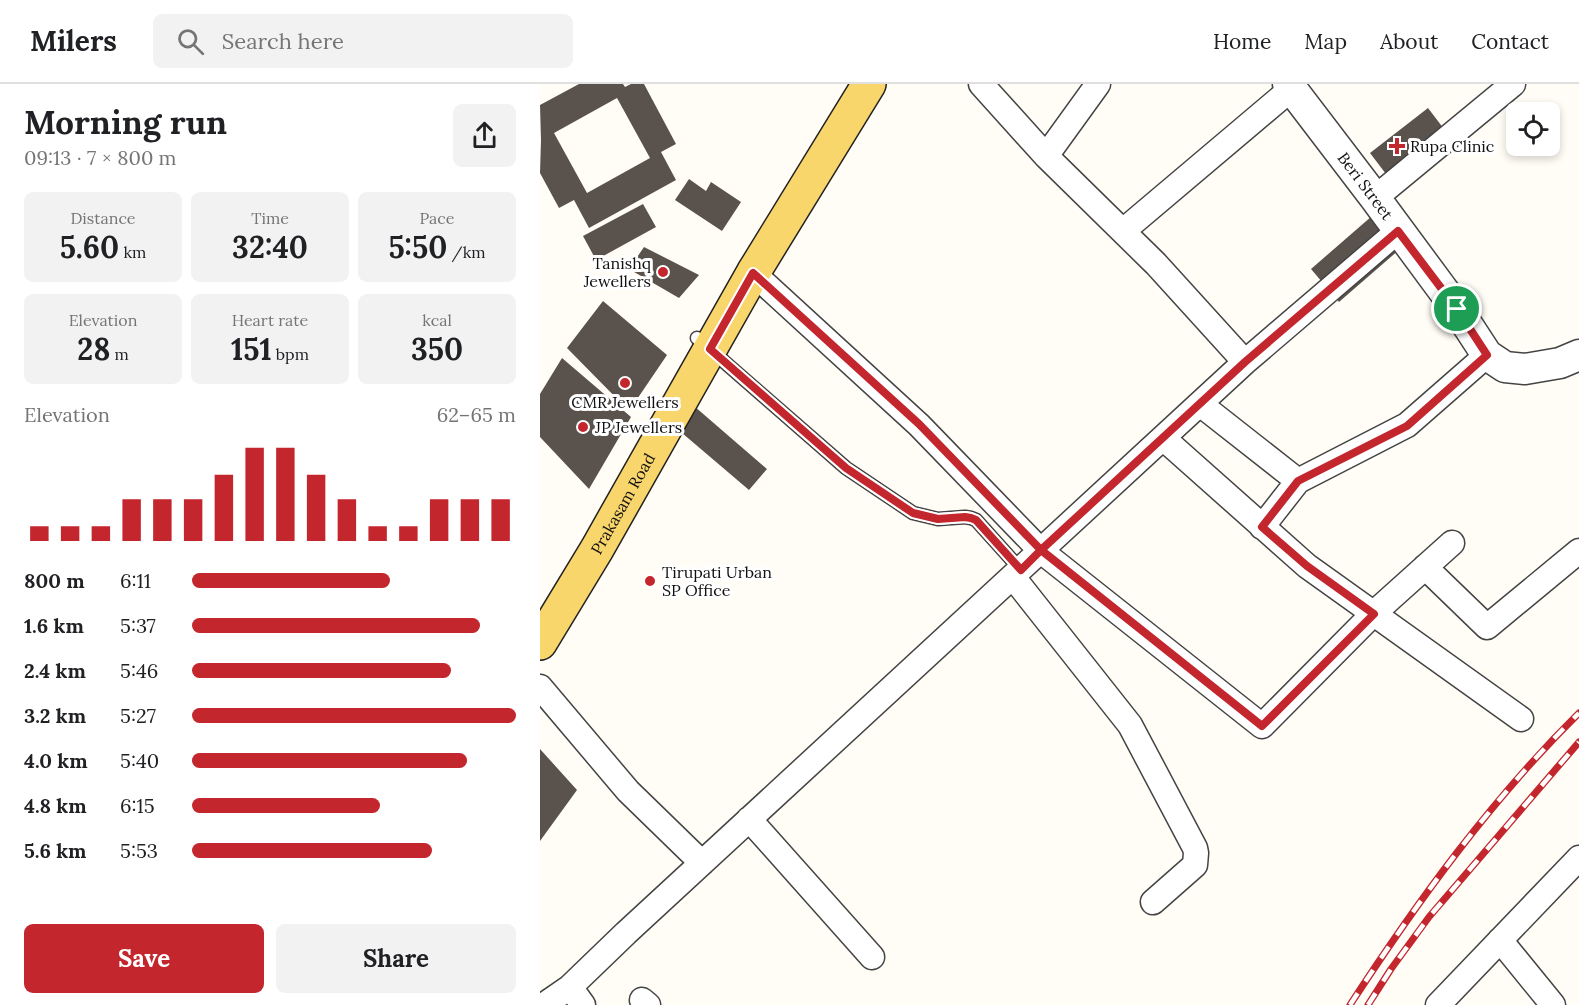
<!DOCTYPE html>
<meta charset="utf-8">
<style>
:root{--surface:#fff;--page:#f2f2f2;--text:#202124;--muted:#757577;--line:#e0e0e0;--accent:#c4262e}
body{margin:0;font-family:Lora,serif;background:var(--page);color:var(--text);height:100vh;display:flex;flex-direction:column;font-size:22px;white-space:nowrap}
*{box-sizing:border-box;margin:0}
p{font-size:20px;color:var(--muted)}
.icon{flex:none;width:33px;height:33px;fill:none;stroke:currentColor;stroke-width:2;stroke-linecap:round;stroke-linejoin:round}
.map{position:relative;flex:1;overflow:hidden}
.drawer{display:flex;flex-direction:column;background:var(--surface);width:540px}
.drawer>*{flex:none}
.tools{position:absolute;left:966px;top:18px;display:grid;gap:12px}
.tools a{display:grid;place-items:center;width:54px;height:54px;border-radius:9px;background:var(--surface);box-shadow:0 3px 9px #0003;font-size:30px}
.pin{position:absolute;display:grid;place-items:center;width:51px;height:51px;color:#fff;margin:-26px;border:3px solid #fff;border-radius:50%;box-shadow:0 2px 6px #0007}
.round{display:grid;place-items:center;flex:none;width:63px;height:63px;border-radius:9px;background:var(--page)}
.overview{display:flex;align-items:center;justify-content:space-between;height:102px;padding:0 24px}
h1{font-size:33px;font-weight:700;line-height:45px}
.metrics{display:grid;grid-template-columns:repeat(3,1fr);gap:9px;height:102px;padding:6px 24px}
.metrics div{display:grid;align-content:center;border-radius:9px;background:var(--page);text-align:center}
.metrics b{font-size:30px;font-weight:700}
.metrics small{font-size:16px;font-weight:400}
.metrics p{font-size:16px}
.chart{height:168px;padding:12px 24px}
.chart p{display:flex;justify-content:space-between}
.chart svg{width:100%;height:108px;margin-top:6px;stroke:var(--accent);stroke-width:6}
.primary-button{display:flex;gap:12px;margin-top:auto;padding:12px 24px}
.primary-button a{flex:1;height:69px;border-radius:9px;background:var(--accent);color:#fff;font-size:24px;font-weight:700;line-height:69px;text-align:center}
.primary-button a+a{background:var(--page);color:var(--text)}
ul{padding:0 24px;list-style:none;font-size:20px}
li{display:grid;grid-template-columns:96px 72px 1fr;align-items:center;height:45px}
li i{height:15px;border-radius:8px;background:var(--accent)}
header{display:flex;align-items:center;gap:36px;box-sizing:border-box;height:84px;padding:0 30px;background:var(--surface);border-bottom:2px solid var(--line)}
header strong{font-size:28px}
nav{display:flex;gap:33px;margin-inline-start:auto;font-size:21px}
.search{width:420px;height:54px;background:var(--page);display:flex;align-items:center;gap:15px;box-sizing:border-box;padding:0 21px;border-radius:9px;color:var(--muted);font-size:22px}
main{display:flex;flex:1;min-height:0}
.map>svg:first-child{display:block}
</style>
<header>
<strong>Milers</strong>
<div class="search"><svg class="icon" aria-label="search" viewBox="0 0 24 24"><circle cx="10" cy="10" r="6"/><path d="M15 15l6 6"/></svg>Search here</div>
<nav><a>Home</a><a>Map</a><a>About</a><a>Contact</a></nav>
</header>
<main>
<section class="drawer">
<div class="overview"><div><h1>Morning run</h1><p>09:13 · 7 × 800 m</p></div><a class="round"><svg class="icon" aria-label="share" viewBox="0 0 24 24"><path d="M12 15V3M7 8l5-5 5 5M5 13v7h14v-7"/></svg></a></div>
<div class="metrics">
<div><p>Distance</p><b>5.60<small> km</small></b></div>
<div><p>Time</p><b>32:40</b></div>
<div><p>Pace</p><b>5:50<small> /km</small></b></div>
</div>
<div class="metrics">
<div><p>Elevation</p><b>28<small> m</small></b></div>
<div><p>Heart rate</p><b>151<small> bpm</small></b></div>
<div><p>kcal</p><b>350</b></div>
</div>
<div class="chart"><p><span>Elevation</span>62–65 m</p>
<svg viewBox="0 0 160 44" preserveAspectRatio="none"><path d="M5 44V38M15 44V38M25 44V38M35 44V27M45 44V27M55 44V27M65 44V17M75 44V6M85 44V6M95 44V17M105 44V27M115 44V38M125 44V38M135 44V27M145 44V27M155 44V27"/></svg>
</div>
<ul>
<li><b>800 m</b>6:11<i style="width:61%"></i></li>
<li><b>1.6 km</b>5:37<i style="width:89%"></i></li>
<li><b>2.4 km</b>5:46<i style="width:80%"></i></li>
<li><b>3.2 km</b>5:27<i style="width:100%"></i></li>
<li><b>4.0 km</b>5:40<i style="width:85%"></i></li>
<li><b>4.8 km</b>6:15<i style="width:58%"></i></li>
<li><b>5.6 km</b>5:53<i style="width:74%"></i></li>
</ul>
<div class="primary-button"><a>Save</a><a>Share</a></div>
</section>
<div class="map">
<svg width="1039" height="921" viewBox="0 0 1039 921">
<rect width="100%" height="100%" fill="#fffdf5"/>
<path fill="#5a524d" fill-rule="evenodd" d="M39,0h44l2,3 6,-3h13l32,60 -15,8 15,28 -87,48 -15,-28 -15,8 -19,-35 1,-33 -1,-35zM77,14l33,60 -63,35 -33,-60z
M888,24l16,21 -58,45 -16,-21z
M149,95l17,12 5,-9 30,20 -19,29 -47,-31z
M103,120l13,23 -60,33 -13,-24z
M832,132l28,33 -61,53 -28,-33z
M104,163l55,28 -20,23 -50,-29z
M63,217l64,54 -38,56 -62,-63z
M22,274l69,59 -42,72 -49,-52v-43z
M154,322l73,63 -18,21 -74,-63z
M0,665l37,41 -37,51z"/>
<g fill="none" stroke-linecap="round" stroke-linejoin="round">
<g stroke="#444" stroke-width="15">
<path id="service" d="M157,254l149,130 67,45 25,6 27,-2 6,1 5,2 45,50"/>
</g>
<g stroke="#444" stroke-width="27">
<path id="minor" d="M441,0l65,72 110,108 89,98
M506,72l52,-72
M835,114l138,-114
M583,147l168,-142
M213,189l166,152 122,126 221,175 111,-112 79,-71
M660,320l98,77 109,-56 80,-70
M623,354l144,128 214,153
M722,443l36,-46
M885,483l62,60 92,-76
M473,493l117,148 65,123 1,5 -1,12 -42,37
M0,603l88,104 74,72
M209,735l123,138
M960,856l53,65
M30,903l13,18
M102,916l6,5
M4,921l26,-18 56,-54 619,-571 153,-131
M898,921l141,-147"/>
</g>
<g stroke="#444" stroke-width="33">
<g id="tertiary">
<path id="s1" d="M748,0l87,114 82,111 30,46 18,12 20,2 35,-6 19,-8"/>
</g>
</g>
<g stroke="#222" stroke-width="36">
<g id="primary">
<path id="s2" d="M0,559l57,-94 156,-276 116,-189"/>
</g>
</g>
<use href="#service" stroke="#fff" stroke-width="12"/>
<use href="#minor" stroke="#fff" stroke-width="24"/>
<use href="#tertiary" stroke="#fff" stroke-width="30"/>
<use href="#primary" stroke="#f9d66b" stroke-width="33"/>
<g stroke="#c4262e" stroke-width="7">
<path id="rail" d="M810,921c67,-103 141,-205 229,-292
M828,921l23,-36 38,-52 150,-175"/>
</g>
<use href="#rail" stroke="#fff" stroke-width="4.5" stroke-dasharray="14" stroke-linecap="butt"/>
</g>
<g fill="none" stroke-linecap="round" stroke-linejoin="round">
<g stroke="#fff" stroke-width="12">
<path id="route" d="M917,225l-59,-78 -153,131 -204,188 -122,-126 -166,-151 -43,76 136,119 67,45 25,6 27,-2 6,1 5,2 45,50 20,-20 221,176 112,-112 -67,-48 -45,-39 36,-46 109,-55 80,-71 -30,-46"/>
</g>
<use href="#route" stroke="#c4262e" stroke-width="8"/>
</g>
<g fill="#c4262e" stroke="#fff" stroke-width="2">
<path d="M854 53h6v6h6v6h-6v6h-6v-6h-6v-6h6z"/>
<circle cx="123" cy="188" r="6"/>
<circle cx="85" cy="299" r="6"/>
<circle cx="43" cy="343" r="6"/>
<circle cx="110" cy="497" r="6"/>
</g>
<g text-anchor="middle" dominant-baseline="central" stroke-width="6" stroke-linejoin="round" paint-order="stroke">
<g font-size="16" fill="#111" stroke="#fff" text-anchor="start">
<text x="870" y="62">Rupa Clinic</text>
<text x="111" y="179" text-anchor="end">Tanishq<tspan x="111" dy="18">Jewellers</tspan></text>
<text x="85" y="318" text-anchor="middle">CMR Jewellers</text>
<text x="55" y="343">JP Jewellers</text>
<text x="122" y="488">Tirupati Urban<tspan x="122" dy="18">SP Office</tspan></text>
</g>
<g font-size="16" fill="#111" stroke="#fff">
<text stroke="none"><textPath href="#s1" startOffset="128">Beri Street</textPath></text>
<text stroke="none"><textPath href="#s2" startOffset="162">Prakasam Road</textPath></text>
</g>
</g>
</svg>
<div class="tools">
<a><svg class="icon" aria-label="locate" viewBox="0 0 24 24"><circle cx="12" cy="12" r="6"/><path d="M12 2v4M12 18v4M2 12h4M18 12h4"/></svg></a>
</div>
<div class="pin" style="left:917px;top:225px;background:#1e9e55"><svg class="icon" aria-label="arrive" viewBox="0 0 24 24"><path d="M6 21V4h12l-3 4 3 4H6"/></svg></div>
</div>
</main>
